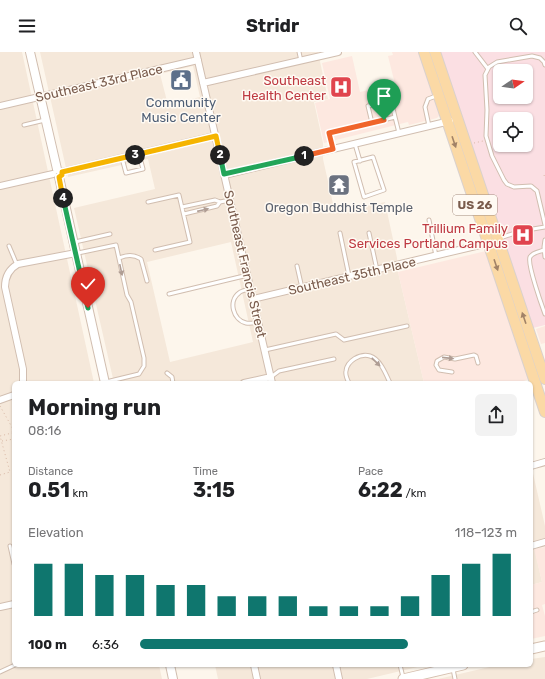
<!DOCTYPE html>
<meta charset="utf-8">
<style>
:root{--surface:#fff;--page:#f2f2f2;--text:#202124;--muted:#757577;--accent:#0f766e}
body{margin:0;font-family:Rubik,sans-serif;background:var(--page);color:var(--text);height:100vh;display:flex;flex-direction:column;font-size:15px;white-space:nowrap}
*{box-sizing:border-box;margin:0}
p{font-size:13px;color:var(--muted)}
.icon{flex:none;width:22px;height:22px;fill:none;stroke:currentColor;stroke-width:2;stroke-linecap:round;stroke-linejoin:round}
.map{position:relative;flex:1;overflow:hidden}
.panel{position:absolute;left:12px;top:329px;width:521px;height:286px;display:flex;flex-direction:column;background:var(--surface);border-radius:6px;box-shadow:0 1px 3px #0004}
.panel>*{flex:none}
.needle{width:26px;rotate:77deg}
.tools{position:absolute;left:493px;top:12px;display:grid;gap:8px}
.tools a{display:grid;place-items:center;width:40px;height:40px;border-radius:6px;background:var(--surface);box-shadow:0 1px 3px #0004;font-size:20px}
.pin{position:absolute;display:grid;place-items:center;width:34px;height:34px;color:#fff;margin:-41px -17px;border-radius:50% 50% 50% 0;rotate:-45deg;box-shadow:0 0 4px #0007}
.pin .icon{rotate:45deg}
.km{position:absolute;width:20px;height:20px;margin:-10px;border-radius:50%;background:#222;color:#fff;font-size:11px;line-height:20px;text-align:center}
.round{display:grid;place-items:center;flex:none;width:42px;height:42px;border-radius:6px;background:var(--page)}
.overview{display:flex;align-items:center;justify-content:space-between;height:68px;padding:0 16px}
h1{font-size:22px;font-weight:700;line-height:30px}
.stats{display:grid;grid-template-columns:repeat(3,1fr);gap:6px;height:68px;padding:4px 16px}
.stats div{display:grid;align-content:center}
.stats b{font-size:20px;font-weight:700}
.stats small{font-size:11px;font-weight:400}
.stats p{font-size:11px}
.chart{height:112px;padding:8px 16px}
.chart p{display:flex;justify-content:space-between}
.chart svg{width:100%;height:72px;margin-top:4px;stroke:var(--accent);stroke-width:6}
ul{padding:0 16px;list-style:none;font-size:13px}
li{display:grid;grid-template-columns:64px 48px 1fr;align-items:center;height:30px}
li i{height:10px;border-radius:5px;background:var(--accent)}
header{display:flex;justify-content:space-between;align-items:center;height:52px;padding:0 16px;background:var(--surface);font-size:18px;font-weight:700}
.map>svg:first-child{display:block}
</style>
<header><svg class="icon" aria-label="menu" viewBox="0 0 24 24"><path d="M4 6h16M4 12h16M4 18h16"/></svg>Stridr<svg class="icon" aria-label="search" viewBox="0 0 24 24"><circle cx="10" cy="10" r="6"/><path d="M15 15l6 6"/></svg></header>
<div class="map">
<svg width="545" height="627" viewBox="0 0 545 627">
<rect width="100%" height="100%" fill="#fdf6ec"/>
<path fill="#f5e8da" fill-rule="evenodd" d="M0,0h22l72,331h-80v282h145l3,14h-162z
M40,0h278l10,47 -14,3 9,41v16l12,54 50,-11 12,56 1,14 26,111h-310l-40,-175 81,-19 -7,-30 -80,18zM193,14l7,31 -32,8 -8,-31zM231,190l22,100 -83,20 -23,-100z
M532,417l13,57v12l-12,4 9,40 -11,3v-115z
M545,605v22h-107l60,-14h33v-6z
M215,613h211l-59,14h-149z"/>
<path fill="#fde8e0" d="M392,0h28l19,60v4l-2,2 -28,7 -1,-3 -84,21 -9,-40 15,-4 -8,-36 30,-7 8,36 35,-8 -7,-28 5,-1z
M486,199l43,128 -11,4h-94l-26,-111z
M545,274v17l-4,1 -5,-15z
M545,495v57l-3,1 3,11v20l-14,3v-54l11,-3 -8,-33z"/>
<path fill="#fbdfe3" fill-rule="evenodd" d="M441,0h104v273l-12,3 -89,-262zM500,19h26v26h-26zM500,67h26v26h-26z"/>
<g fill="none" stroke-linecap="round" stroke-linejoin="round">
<g stroke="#d1beb0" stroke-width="5">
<path id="service" d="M299,0l2,9
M475,0l13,17
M545,13l-1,-3 -4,-4 -8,-2 -35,6 -8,5 -4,8 2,35 -1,26 6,20 12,24 3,4 7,3 17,-1 6,5 8,34
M391,48l4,17 -23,6 -4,-17z
M395,65l4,16
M24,73l21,-5
M429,74l-4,-19 3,-8 8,-3
M355,92l5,17
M333,97l-4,-16 43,-10
M373,105l11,33 -20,7 -10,-35z
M122,106l4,15 17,-4 -4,-15
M148,150l31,-7 11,47 -35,8
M182,155l33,-7 5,2 10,-2
M184,162l33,-8 3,-4
M429,168l7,36
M340,181l9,43
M369,181l8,37
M500,186l21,-7 24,-4
M545,188l-1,7 1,10
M75,190l35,-8
M9,194l8,19
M544,198c-5,2 -11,2 -14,7 -3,7 12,49 15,57
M78,201l38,-8 11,50 4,7 13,56v8l-5,8 -33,8
M119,206c8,-3 14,-4 22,1l6,22
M297,214l5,22
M251,237c-4,1 -9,1 -12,4 -11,8 -6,27 7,30 4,1 8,0 12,-1
M169,242l79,-19
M265,298l71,-16 8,6 63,-14
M452,320l-13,-2 -3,-5 1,-4 7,-4 11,2 19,-4 2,1 2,7
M167,321l5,4 1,6
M271,325l8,-6 55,-12
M349,331c-2,-4 -4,-8 -3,-12 1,-10 14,-18 24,-15 10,3 16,18 20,27
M10,494l4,18
M531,560l6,-2
M400,613l3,12
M453,617l2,10
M0,620l15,-7"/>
</g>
<g stroke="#d1beb0" stroke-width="8">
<path id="minor" d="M196,0l76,331
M203,31l135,-31
M0,54l198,-46
M62,120l153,-36
M224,123l226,-54
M0,134l53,-12
M253,247l227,-54 11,-3
M23,331v-14l-18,-82c0,-10 4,-18 13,-23l58,-11
M244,331l27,-6
M0,348l14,-5
M531,414l14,-4
M531,494l14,-4
M0,555l14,-3
M254,613l3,14
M336,613l3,14"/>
</g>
<g stroke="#d1beb0" stroke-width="10">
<path id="tertiary" d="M30,0l27,117
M59,125l46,206
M170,613l3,14"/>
</g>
<g stroke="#d6c0b0" stroke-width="11">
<path id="secondary" d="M531,597l14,-3
M403,627l60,-14"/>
</g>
<g stroke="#dad1cd" stroke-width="12">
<path id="primary" d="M424,0l121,360
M435,0l110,327"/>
</g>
<path stroke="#d9b8a5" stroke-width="1" stroke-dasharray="1 3" stroke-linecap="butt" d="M474,91l9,-2
M544,123l1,3
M0,354l13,23 -1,4
M2,389l12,-2
M0,423l10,-3 -10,-36 12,-3 2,1"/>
<use href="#service" stroke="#fff" stroke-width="3"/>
<use href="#minor" stroke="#fff" stroke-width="6"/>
<use href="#tertiary" stroke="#fff" stroke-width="8"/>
<use href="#secondary" stroke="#fff" stroke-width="9"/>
<use href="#primary" stroke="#fbd9a5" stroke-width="10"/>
</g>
<defs><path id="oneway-solid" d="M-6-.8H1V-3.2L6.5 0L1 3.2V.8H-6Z"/></defs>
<g fill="#a18267">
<use href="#oneway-solid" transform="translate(454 90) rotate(71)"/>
<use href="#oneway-solid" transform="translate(496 213) rotate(71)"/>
<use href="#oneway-solid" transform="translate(524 266) rotate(-109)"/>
</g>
<g fill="#af9d94">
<use href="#oneway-solid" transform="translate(203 158) rotate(-13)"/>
<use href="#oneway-solid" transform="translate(121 218) rotate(78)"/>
<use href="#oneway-solid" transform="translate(448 306) rotate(6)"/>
<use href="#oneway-solid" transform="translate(376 310) rotate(44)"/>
</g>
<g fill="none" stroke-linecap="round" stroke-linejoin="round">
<g stroke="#fff" stroke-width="8">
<path id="split-1" d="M304,104l29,-7 -4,-16 55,-13"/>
</g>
<g stroke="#fff" stroke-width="8">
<path id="split-2" d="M220,103l4,19 80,-18"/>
</g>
<g stroke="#fff" stroke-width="8">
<path id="split-3" d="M135,103l81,-19 4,19"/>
</g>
<g stroke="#fff" stroke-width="8">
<path id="split-4" d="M63,146l-4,-21 3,-2v-3l73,-17"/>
</g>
<g stroke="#fff" stroke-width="8">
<path id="split-5" d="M63,146l25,110"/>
</g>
<use href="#split-1" stroke="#f0652b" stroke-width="5"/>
<use href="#split-2" stroke="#22a559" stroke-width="5"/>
<use href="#split-3" stroke="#f5b400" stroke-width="5"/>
<use href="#split-4" stroke="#f5b400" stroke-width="5"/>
<use href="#split-5" stroke="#22a559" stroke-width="5"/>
</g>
<defs>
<g id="civic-square" transform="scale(1.15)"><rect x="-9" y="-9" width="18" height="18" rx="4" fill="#5c6f8a" stroke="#fffaf3"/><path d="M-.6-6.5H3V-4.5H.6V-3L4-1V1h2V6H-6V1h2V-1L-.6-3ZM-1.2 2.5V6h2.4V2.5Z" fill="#fff"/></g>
<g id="hospital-square" transform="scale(1.15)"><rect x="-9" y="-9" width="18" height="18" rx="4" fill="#e0444e" stroke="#fffaf3"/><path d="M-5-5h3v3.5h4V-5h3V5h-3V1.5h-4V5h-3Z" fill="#fff"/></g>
<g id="temple-square" transform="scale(1.15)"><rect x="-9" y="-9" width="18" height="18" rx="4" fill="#6b7280" stroke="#fffaf3"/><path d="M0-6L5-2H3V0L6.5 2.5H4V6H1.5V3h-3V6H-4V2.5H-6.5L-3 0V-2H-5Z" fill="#fff"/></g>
</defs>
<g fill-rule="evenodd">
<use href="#civic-square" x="181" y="28"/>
<use href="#hospital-square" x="341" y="35"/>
<use href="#temple-square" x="339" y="133"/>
<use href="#hospital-square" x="523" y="183"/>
</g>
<g text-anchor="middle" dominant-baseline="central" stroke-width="3" stroke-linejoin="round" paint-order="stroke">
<rect fill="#fffaf3" stroke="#a28b7f" stroke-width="1" x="453" y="143" width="44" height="20" rx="3"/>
<g font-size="12" font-weight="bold" fill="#7a5c4d">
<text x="475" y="153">US 26</text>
</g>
<g font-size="13" fill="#be3a42" stroke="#fffaf3" text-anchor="end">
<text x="326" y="28">Southeast<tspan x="326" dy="15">Health Center</tspan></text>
<text x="508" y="176">Trillium Family<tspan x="508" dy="15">Services Portland Campus</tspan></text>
</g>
<g font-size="13" fill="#7a5c4d" stroke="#fffaf3">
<text transform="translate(99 31) rotate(-13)">Southeast 33rd Place</text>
<text transform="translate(245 212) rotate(77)">Southeast Francis Street</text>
<text transform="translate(352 224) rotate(-13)">Southeast 35th Place</text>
</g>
<g font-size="13" fill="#4e5e75" stroke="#fffaf3">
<text x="181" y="50">Community<tspan x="181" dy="15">Music Center</tspan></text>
</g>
<g font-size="13" fill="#5b616d" stroke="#fffaf3">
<text x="339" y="155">Oregon Buddhist Temple</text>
</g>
</g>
</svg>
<div class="tools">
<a><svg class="needle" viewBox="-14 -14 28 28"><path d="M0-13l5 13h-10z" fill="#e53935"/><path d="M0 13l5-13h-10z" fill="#757577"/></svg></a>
<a><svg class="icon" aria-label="locate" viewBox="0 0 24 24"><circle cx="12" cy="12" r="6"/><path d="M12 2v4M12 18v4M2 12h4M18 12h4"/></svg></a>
</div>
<div class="pin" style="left:384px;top:68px;background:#1e9e55"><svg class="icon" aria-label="arrive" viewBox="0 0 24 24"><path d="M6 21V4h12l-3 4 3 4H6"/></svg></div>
<div class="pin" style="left:88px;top:256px;background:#d93025"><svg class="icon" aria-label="check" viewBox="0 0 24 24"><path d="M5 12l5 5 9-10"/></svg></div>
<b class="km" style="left:304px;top:104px">1</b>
<b class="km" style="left:220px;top:103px">2</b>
<b class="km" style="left:135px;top:103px">3</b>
<b class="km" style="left:63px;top:146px">4</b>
<section class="panel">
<div class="overview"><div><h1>Morning run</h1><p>08:16</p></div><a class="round"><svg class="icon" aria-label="share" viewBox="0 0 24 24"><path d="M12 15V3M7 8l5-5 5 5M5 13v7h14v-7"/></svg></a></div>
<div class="stats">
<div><p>Distance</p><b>0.51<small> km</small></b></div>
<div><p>Time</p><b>3:15</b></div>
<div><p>Pace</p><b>6:22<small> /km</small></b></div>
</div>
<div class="chart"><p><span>Elevation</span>118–123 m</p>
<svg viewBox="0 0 160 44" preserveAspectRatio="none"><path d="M5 44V12M15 44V12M25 44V19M35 44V19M45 44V25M55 44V25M65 44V32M75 44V32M85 44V32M95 44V38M105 44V38M115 44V38M125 44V32M135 44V19M145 44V12M155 44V6"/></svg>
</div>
<ul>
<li><b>100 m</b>6:36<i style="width:71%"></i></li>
</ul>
</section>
</div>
